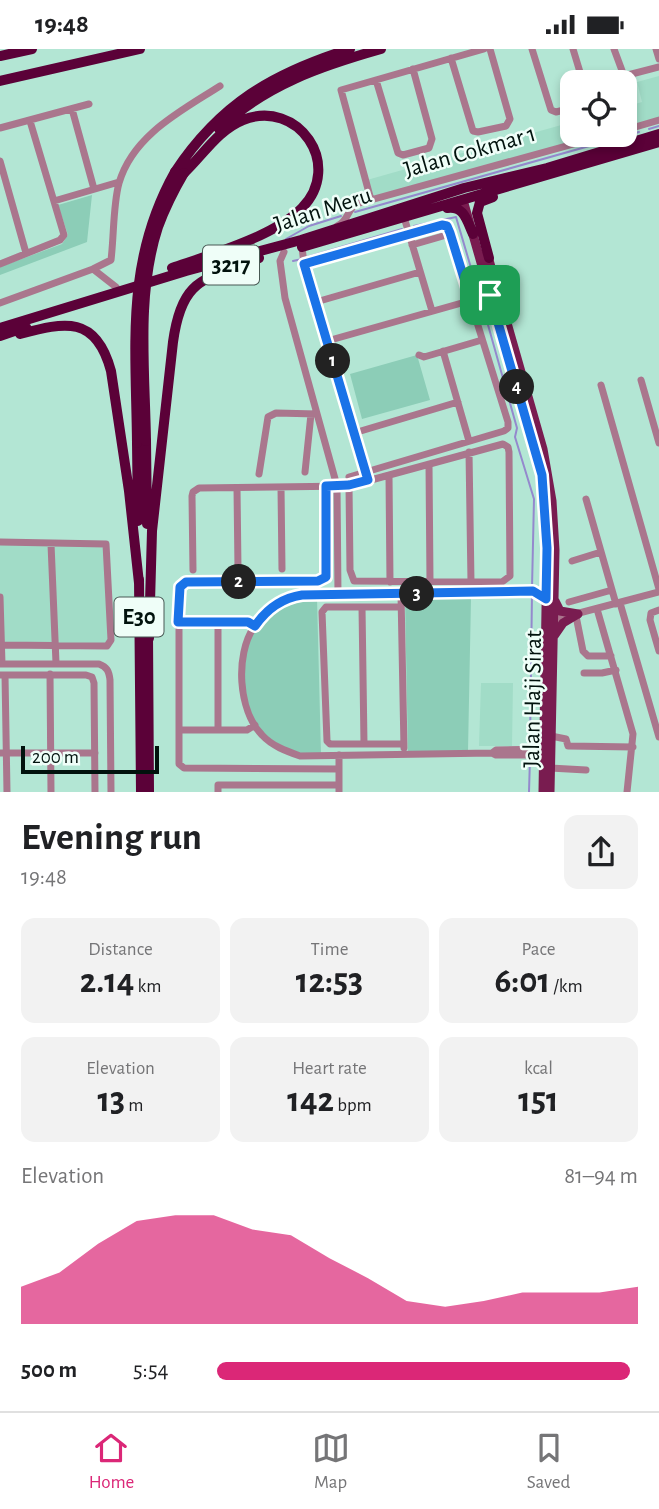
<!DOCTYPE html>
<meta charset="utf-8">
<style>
:root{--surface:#fff;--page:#f2f2f2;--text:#202124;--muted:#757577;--line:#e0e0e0;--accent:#db2777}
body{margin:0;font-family:"Alegreya Sans",sans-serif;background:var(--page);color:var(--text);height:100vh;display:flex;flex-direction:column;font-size:26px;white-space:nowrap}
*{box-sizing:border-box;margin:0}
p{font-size:23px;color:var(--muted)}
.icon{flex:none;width:38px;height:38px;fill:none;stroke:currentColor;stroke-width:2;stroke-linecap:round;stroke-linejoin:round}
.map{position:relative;height:743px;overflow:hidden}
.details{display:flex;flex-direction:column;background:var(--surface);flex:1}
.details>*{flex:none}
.buttons{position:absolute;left:560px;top:21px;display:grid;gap:14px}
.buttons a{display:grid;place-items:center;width:77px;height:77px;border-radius:14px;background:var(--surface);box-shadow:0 4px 10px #0003;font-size:35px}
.scale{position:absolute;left:21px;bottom:18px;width:138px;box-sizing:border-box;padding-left:7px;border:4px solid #01120d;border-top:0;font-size:19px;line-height:24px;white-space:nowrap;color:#01120d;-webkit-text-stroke:5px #effef8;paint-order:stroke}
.pin{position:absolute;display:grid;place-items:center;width:60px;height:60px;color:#fff;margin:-30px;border-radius:14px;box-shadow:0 4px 10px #0006}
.km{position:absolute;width:35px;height:35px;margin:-18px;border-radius:50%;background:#222;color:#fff;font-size:19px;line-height:35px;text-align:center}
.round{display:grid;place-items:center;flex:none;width:74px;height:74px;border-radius:14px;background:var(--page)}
.head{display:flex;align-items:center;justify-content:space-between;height:119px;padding:0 21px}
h1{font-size:38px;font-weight:700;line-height:52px}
.stats{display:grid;grid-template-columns:repeat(3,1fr);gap:10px;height:119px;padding:7px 21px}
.stats div{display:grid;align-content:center;border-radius:14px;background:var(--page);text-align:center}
.stats b{font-size:35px;font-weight:700}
.stats small{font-size:19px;font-weight:400}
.stats p{font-size:19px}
.chart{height:196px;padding:14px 21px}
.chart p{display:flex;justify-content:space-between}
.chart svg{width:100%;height:126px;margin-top:7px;fill:var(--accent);opacity:.7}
ul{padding:0 21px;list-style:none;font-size:23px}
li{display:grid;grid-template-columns:112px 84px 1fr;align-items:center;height:52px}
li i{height:18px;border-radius:9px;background:var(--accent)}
.status{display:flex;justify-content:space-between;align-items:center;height:49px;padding:0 35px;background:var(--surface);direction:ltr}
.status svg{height:19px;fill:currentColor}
.tabs{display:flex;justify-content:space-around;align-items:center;height:98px;border-top:2px solid var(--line);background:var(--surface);font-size:19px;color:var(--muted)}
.tabs a{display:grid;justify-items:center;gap:4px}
.tabs .active{color:var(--accent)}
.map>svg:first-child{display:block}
</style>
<div class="status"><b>19:48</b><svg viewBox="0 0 49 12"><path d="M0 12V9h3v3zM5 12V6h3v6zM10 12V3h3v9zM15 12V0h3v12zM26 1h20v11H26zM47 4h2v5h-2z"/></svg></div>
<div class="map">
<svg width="659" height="743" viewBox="0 0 659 743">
<rect width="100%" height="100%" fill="#b3e6d4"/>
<path fill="#a1dcc7" d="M659,27v42l-34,10v-21l17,-5 -5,-20z
M572,73v13h28l-228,63 -5,-18z
M0,495l105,2 3,97 -108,1z
M481,634h32l-1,63h-33z"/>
<path fill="#8ccdb7" d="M92,146l-5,47 -87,33v-8l62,-23 6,-9 -10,-30z
M417,306l13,45 -68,19 -12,-45z
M317,549l4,157c-16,0 -32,-2 -46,-11 -29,-20 -38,-67 -28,-99 6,-20 25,-38 44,-45 8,-3 18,-2 26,-2z
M471,549l-3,153 -60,2 -3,-154z"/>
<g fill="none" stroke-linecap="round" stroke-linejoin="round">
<path stroke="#9489cd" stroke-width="2" d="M649,80l10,-3
M355,163l284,-80
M414,177l42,-9 23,78
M286,190l23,-13 32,-10
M307,208l95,-28
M293,212l9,-2
M481,251l36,128 -2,9 19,62 -2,89
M530,696l2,-152
M529,743l1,-34"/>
<path stroke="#aa768d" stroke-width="7" d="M532,0l19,61 5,2 16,-4
M573,0l10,33
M614,0l10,27 35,-9
M656,0l3,10
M451,9l22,73 5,1 28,-6 4,-7 -20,-70
M376,31l22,73 5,2 26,-7 3,-9 -19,-70
M72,60l22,80
M0,79l89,-24
M625,81l34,-10
M0,112l26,92
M371,151l-30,-110 143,-41
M54,152l65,-19
M404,168l28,94
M337,177c11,-4 10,-16 19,-22l250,-69
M412,196l38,-11
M302,198l2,17 62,210
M284,203l-4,9 5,37 52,188 1,109
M0,215l60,-24 4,-5 -34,-114
M304,215l104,-31 39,-7 61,196v6l-4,3 -155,46
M93,220l23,18
M316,253l104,-30
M0,254l93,-34 18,-9c3,-24 2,-55 8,-77 14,-48 62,-72 101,-97
M327,292l163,-46
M443,302l26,90
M419,306l5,2 58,-17
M641,331l18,63
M601,336l58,204
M354,384l104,-31
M469,403l2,130
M429,415l1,118
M305,423l6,-58
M259,425l9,-57 8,-4 41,1
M389,426l1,107
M326,437l1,87 -5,7 -136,2 -7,5v177l5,4 155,1
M281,438l1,82
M237,439l1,81
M586,450l30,105
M0,493l106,2 5,96 -4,6 -107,-1
M51,495l5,119
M572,512l29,-9
M193,521l-1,-74 1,-4 6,-4 150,-2 154,-42 5,3 1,5 1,124 -8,6 -148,-1 -4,-11 -1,-84
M401,545l3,154
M0,548l2,67
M546,550l-13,-8 -241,5c-15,8 -28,16 -38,31 -19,28 -16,83 8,108 10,11 24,16 38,21l192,-3 4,2h50
M569,553l43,-12
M620,554l39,134
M362,558l2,137
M401,558h-75l-4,5 5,129 3,3h74
M597,560l36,125 -6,58
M659,561l-8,3 -1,7 9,31
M576,567l7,35 5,5h23
M549,572l110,-29
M178,573h70l7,4
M218,573v107
M0,615h99c8,3 10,7 11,16l1,112
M584,624h18l14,-3
M50,625l1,118
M0,626h86l6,2 2,6 1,109
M5,626l2,117
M179,681h68l8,-5
M551,687l15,3 2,7 65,1
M0,704h95
M492,704l4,-3 51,-1
M339,706v37
M550,719l36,2
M218,743v-7h121"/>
<path stroke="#791c50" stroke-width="9" d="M463,151l79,275 5,73 -4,244
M487,204l56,196 9,52 3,49 -5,242
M555,552l5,10 18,3
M554,587l9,-13 15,-9"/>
<path stroke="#5b0138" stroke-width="10" d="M0,7l32,-7
M0,32l140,-32
M219,80c46,-44 102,-63 162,-80
M175,123c45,-68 98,-99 175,-123
M447,159c17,-3 20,13 26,26
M302,198l357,-105
M489,209l-12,-45 3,-11 13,-5
M172,219c38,-13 103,-32 130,-60 42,-43 -4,-110 -59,-88 -25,10 -40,35 -59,53
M0,279l186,-57 115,-31 163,-52 83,-20 112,-34
M20,285c45,-12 76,-19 91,37l18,120 10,92
M0,287l26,-9
M146,392l1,83
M137,394l1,78
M139,530l2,213
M148,585l1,158
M149,589l3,-107 21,-189c9,-66 32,-62 86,-84"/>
<path stroke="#5b0138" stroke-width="10" d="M146,392c-1,-70 -10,-147 12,-214 7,-19 16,-37 26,-54
M137,394c-1,-98 -12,-182 38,-271"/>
</g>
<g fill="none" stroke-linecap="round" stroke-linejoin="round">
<g stroke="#fff" stroke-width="14">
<path id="route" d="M442,176l5,1 3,7 21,68 19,-6 52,180 5,73 -1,51 -13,-8 -231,4c-20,3 -36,15 -47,31l-7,-4h-70l2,-35 6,-5 132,-1 8,-4v-91l23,-1 19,-5 -64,-216z"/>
</g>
<use href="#route" stroke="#1a73e8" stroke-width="9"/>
</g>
<g text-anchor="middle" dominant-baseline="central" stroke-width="5" stroke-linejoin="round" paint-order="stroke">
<g fill="#effef8" stroke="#485954" stroke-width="2">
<rect x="203" y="196.5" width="56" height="39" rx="5"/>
<rect x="114.5" y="548.5" width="49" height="39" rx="5"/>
</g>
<g font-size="23" font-weight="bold" fill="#01120d">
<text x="231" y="216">3217</text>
<text x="139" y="568">E30</text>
</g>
<g font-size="24" fill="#01120d" stroke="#effef8">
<text transform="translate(470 103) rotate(-16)">Jalan Cokmar 1</text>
<text transform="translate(323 161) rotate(-18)">Jalan Meru</text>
<text transform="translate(533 650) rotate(-89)">Jalan Haji Sirat</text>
</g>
</g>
</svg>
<div class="buttons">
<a><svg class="icon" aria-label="locate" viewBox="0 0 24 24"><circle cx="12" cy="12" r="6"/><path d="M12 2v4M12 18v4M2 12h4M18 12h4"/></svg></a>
</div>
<div class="scale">200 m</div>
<div class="pin" style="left:490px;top:246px;background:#1e9e55"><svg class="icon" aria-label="arrive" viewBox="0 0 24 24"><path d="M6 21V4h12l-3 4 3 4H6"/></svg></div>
<b class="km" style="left:333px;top:312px">1</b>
<b class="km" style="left:239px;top:533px">2</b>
<b class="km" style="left:417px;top:545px">3</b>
<b class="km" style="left:517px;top:338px">4</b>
</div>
<section class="details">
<div class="head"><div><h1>Evening run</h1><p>19:48</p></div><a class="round"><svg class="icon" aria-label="share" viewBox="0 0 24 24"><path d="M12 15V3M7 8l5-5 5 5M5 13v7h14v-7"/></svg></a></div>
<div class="stats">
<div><p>Distance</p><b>2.14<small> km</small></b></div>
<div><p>Time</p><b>12:53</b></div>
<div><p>Pace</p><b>6:01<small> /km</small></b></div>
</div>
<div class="stats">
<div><p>Elevation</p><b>13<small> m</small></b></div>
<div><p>Heart rate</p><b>142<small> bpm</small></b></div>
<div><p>kcal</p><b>151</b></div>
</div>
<div class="chart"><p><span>Elevation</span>81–94 m</p>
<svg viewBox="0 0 160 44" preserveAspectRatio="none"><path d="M0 44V31L10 26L20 16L30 8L40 6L50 6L60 11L70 13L80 21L90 28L100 36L110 38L120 36L130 33L140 33L150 33L160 31V44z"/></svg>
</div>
<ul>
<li><b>500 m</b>5:54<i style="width:98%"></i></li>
</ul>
</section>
<nav class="tabs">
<a class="active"><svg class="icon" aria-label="home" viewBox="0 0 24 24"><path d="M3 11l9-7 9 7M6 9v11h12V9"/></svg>Home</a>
<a><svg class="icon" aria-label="map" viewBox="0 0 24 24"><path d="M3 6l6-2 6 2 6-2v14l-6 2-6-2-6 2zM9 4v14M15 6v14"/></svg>Map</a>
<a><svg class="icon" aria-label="saved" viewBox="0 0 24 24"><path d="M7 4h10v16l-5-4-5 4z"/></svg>Saved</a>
</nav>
